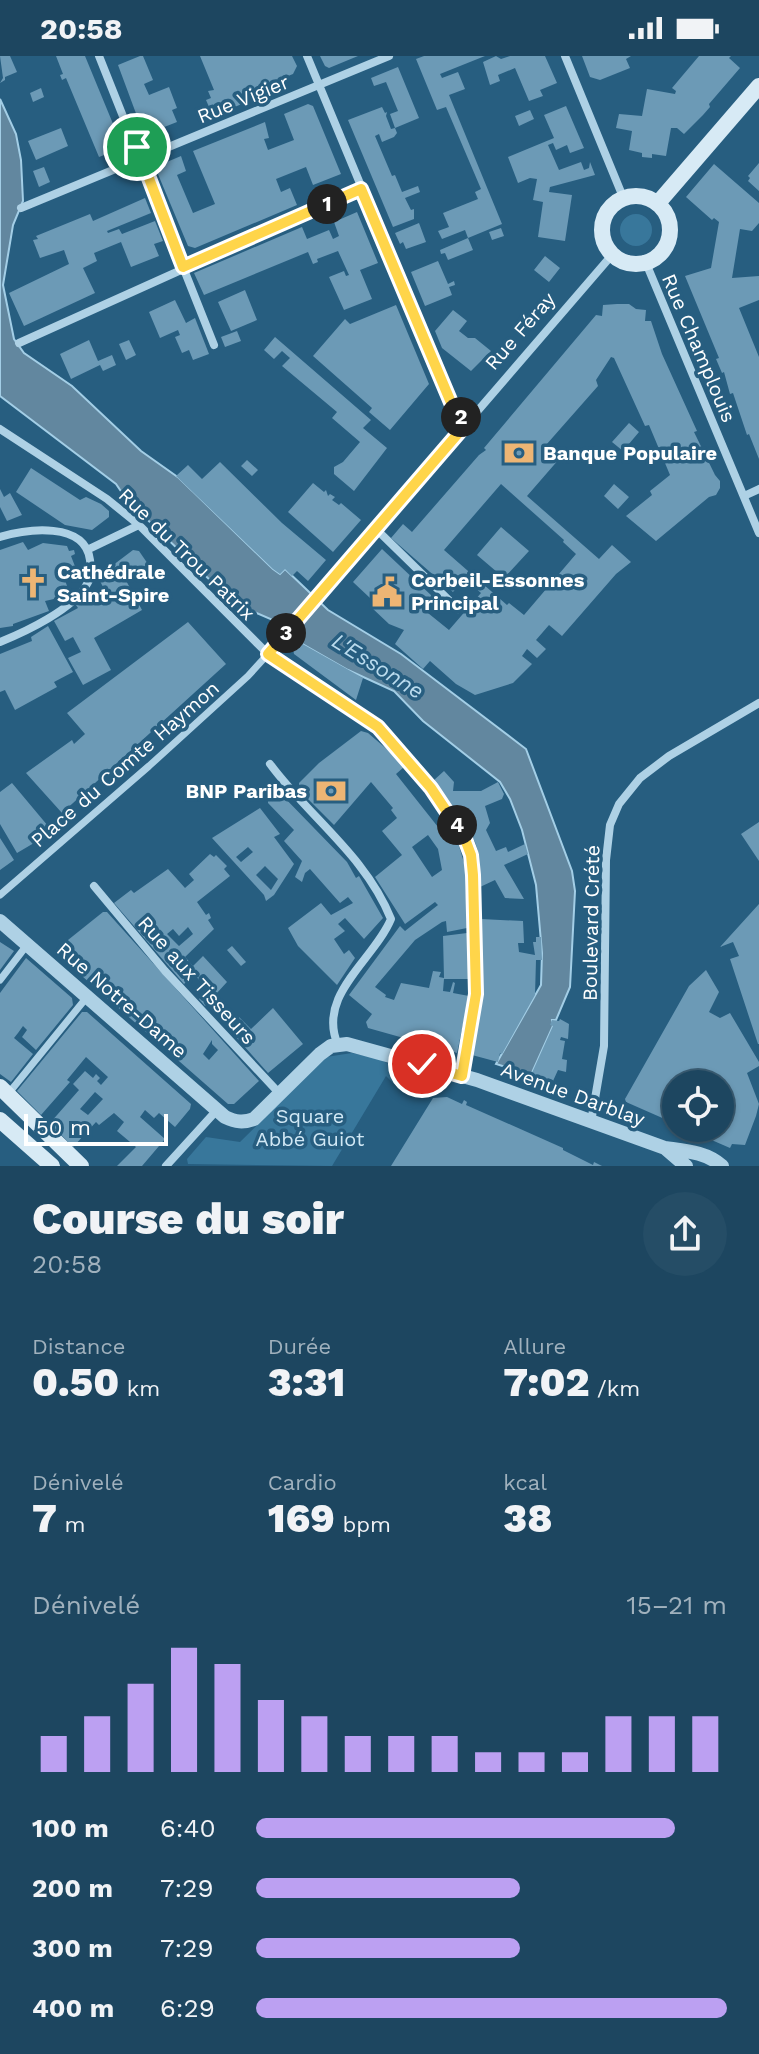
<!DOCTYPE html>
<html lang="fr">
<meta charset="utf-8">
<style>
:root{--surface:#1d4660;--page:#254d66;--text:#f1f3f6;--muted:#a0b1bd;--line:#3b5e75;--accent:#bca0f2}
body{margin:0;font-family:"Work Sans",sans-serif;background:var(--page);color:var(--text);height:100vh;display:flex;flex-direction:column;font-size:30px;white-space:nowrap}
*{box-sizing:border-box;margin:0}
p{font-size:26px;color:var(--muted)}
.icon{flex:none;width:44px;height:44px;fill:none;stroke:currentColor;stroke-width:2;stroke-linecap:round;stroke-linejoin:round}
.map{position:relative;height:1110px;overflow:hidden}
.panel{display:flex;flex-direction:column;background:var(--surface);flex:1}
.panel>*{flex:none}
.buttons{position:absolute;left:662px;top:1014px;display:grid;gap:16px}
.buttons a{display:grid;place-items:center;width:72px;height:72px;border-radius:50%;background:var(--surface);box-shadow:0 2px 6px #0004,0 0 0 2px var(--line);font-size:40px}
.scale{position:absolute;left:24px;bottom:20px;width:144px;box-sizing:border-box;padding-left:8px;border:4px solid #fff;border-top:0;font-size:22px;line-height:28px;white-space:nowrap;color:#fff;-webkit-text-stroke:6px #275e80;paint-order:stroke}
.pin{position:absolute;display:grid;place-items:center;width:68px;height:68px;color:#fff;margin:-34px;border:4px solid #fff;border-radius:50%;box-shadow:0 2px 8px #0007}
.km{position:absolute;width:40px;height:40px;margin:-20px;border-radius:50%;background:#222;color:#fff;font-size:22px;line-height:40px;text-align:center}
.round{display:grid;place-items:center;flex:none;width:84px;height:84px;border-radius:42px;background:var(--page)}
.head{display:flex;align-items:center;justify-content:space-between;height:136px;padding:0 32px}
h1{font-size:44px;font-weight:800;line-height:60px}
.stats{display:grid;grid-template-columns:repeat(3,1fr);gap:12px;height:136px;padding:8px 32px}
.stats div{display:grid;align-content:center}
.stats b{font-size:40px;font-weight:800}
.stats small{font-size:22px;font-weight:400}
.stats p{font-size:22px}
.chart{height:224px;padding:16px 32px}
.chart p{display:flex;justify-content:space-between}
.chart svg{width:100%;height:144px;margin-top:8px;stroke:var(--accent);stroke-width:6}
ul{padding:0 32px;list-style:none;font-size:26px}
li{display:grid;grid-template-columns:128px 96px 1fr;align-items:center;height:60px}
li i{height:20px;border-radius:10px;background:var(--accent)}
.status{display:flex;justify-content:space-between;align-items:center;height:56px;padding:0 40px;background:var(--surface);direction:ltr}
.status svg{height:22px;fill:currentColor}
.map>svg:first-child{display:block}
</style>
<div class="status"><b>20:58</b><svg viewBox="0 0 49 12"><path d="M0 12V9h3v3zM5 12V6h3v6zM10 12V3h3v9zM15 12V0h3v12zM26 1h20v11H26zM47 4h2v5h-2z"/></svg></div>
<div class="map">
<svg width="759" height="1110" viewBox="0 0 759 1110">
<rect width="100%" height="100%" fill="#275e80"/>
<path fill="#38779b" d="M620 174a16 16 0 1 1 32 0a16 16 0 1 1-32 0Z
M352,997l27,6 22,11 -7,14 -8,-8 -54,90 -144,-2 -1,-5 19,-22 34,5 86,-85z"/>
<path fill="#62879f" stroke="#a3cee6" stroke-width="2" d="M0,43l16,35 5,26 2,41 -10,24 -10,60 11,54 10,14 48,33 69,65 38,27 94,91 7,5 5,-5 43,41 73,44 125,95 46,122 3,20 -5,96 -14,33h-4l1,6 -22,49 -35,-11 45,-79 1,-32 -6,-68 -14,-55 -12,-31 -10,-17 -77,-61 -29,-30 -46,-21 -49,-28 -26,-22 -21,-9 -9,1 -116,-112 -11,-16 -116,-88z"/>
<path fill="#6c9ab6" fill-rule="evenodd" d="M0,0h10l7,16 -12,5v3l-5,3 3,-5z
M56,0h29l38,92 -24,9 -33,-79 -4,2 -2,-5 3,-1z
M140,0h3l10,24 -9,4 5,11 20,-8 8,21 -5,2 5,12 -33,13 -26,-70z
M200,0h92l5,10 -4,8 -47,19 3,8 -36,15 -7,-16 5,-2 -3,-7 6,-1z
M320,0h38l-29,12 -4,-2z
M424,0h61l-45,18 2,4 16,-6 7,17 -16,6 53,129 -34,14 -3,-8 -23,9 -4,-8 11,-4 -6,-14 35,-14 -3,-7 6,-3 -35,-82 -9,3 -21,-51z
M496,0l5,3 9,-3h35l12,27 -17,7 3,6 -14,5 -14,-33 -17,7 2,6 -10,4 -7,-23z
M582,0h49l-5,3 4,9 -30,12 -10,-3z
M699,0h32l-2,2 11,10 -31,36 1,3 -7,8 -19,19 -7,-6h-6l-5,28 -14,-2v4l-10,-1v-4l-13,-3 3,-19 -16,-3 3,-14 23,2 5,-27 28,5 1,-3 -4,-3z
M398,11l21,51 -24,10 2,5 -3,4 -12,5 -3,-8 -4,2 17,40 3,-1 7,17 16,-6 2,6 -15,6 6,12 3,-1v10l-21,8 -45,-107 34,-13 3,6 2,-1 -1,4 5,13 4,-1 -5,-14 8,-3 -12,-29 -12,4 -3,-8z
M41,32l3,9 -11,5 -3,-9z
M308,48l5,2 28,68 -28,11 -7,-18 -30,12 5,13 9,-4 7,17 -102,43 -7,-2 -33,-79 26,-11 5,15 -9,4 16,38 22,-9 -22,-53 72,-29 4,16 -5,1 4,11 26,-10 -10,-26z
M566,50l18,42 -14,5 -3,-8 -11,5 -3,-7 -5,2 11,25 22,-8 3,8 5,-2 1,-6 5,13 -45,12 -1,5 23,3 -7,46 -27,-4 5,-35 -10,-2 4,-21 -7,-1 -12,5 -10,-26 46,-19 -10,-23z
M530,54l4,9 -15,7 -4,-10z
M61,72l7,18 -32,14 -8,-19z
M759,107v28l-11,-10 2,-3 -2,-2z
M714,108l45,39v20l-7,8 -12,-2 -8,49 27,-2v24l-20,8 20,49v102l-10,-25 -2,1 -14,-42 -3,1 -6,-22 -2,1 -6,-14 3,-1 -34,-82 26,-8 8,-46 -5,-4 -2,2 -26,-23z
M44,111l6,15 -11,5 -6,-16z
M145,142l6,15 -44,18 1,2 11,-4 3,5 33,-13 8,20 -9,3 5,12 -28,11 -10,-25 -27,11 3,8 -14,7 12,25 -71,33 -15,-33 60,-29 -5,-14 -24,8 -7,-18 5,-1 -2,-3 54,-22 3,7z
M357,156l21,51 -18,7 12,29 -28,11 -15,-33 15,-6 2,5 3,-1 -11,-24 -21,8 1,3 -5,2 -5,-12 -104,43 -10,-22 108,-46 5,12 22,-9 4,9 6,-3 -5,-14z
M419,167l7,19 -20,7 -3,-7 -3,2 -5,-11z
M501,172l3,8 -12,4 -3,-8z
M468,182l5,12 -25,10 -3,-7 -4,1 -1,-4z
M545,200l15,12 -11,14 -15,-12z
M438,205l10,23 6,-3 1,4 -6,2 3,8 -27,11 -14,-34z
M245,234l12,30 -26,11 -13,-29z
M175,244l11,23 9,-5 14,36 -16,6 -4,-10 -7,3 -7,-16 5,-2 -2,-5 -18,8 -11,-26z
M617,248h12l7,5 10,1 -1,11h6l11,33 35,77 -3,1 21,43 5,6v7l-4,7 -7,2 -53,44 -30,-25 26,-21 -2,-4 20,-16 -21,-50 -4,1 -31,-68 -3,-1 -15,23 2,6 -52,59 14,13 -33,38 72,63 13,-14 19,17 -15,12 -54,62 -13,-11 -13,15 10,9 -9,9 -10,-9 -5,7 10,8 -19,19 -38,12 -19,-11 -26,-23 -7,8 -28,-25 9,-14 -15,-6 -18,-17 -1,-9 -17,-16 29,-33 51,48 -10,12 26,21 32,-37 -17,-15 -11,14 -62,-54 12,-14 9,8 67,-77 7,-5 -2,-2 112,-133 6,1 1,-11zM501,428l63,56 -1,2 13,12 -52,61 -15,-12 -2,2 -63,-55z
M396,249l33,79 -39,46 -21,-18 3,-4 -59,-52 32,-37 5,5z
M453,254l14,11 -8,10 9,7h7l16,13 -20,20 -29,-23 -7,-17z
M237,275l4,10 -16,6 -4,-10z
M275,281l96,83 -8,8 24,20 -33,43 -20,-17v-7l9,-5 17,-20 -28,-24 5,-6 -55,-46 8,-8 -8,-7 -8,8 -10,-9z
M89,284l9,21 14,-6 4,10 -13,6 -3,-6 -29,14 -11,-25z
M129,284l7,15 -10,5 -7,-16z
M629,367l10,9 -16,19 -11,-9z
M247,404l11,10 -6,6 -11,-10z
M220,406l62,61 44,37 -18,21 -11,-10 -5,5 -7,-7 -5,5 -7,-5 -97,-93 12,-11 14,14z
M31,412l49,32 6,-3 15,7 8,7v6l-17,13 -27,-5 -49,-33z
M313,427l11,9 2,-2 2,6 2,-2 5,3 -3,3 7,5 2,-2 20,17 -28,32 -45,-40z
M614,428l15,13 -11,12 -14,-13z
M0,433l4,8 6,-4 12,22 -15,6 -7,-14z
M501,471l28,24 -25,27 -27,-23z
M23,486l5,8 15,-7 24,3 2,5 5,-1 1,4 -4,2 5,13 4,-1 2,5 -4,2 1,4 -14,1 2,6 -7,2 3,9 -18,4 4,10 -36,13v2l-13,2v-78z
M133,494l6,1 11,16 -10,6 -3,-5 -14,7 19,35 -48,28 17,32 -28,15 -15,-27 13,-6 -8,-15 -8,4 -11,-20 24,-13 -2,-3 27,-18 -4,-8 1,-4z
M188,566l38,42 -164,149 -36,-40 46,-33 2,4 11,-10 -18,-21z
M48,570l25,46 -19,10 3,5 -42,23 -10,-20 -5,2v-38l32,-13 -1,-4z
M299,586l64,36 -7,22 -62,-46 -1,-5z
M361,675l7,2 28,24 8,10 -8,7 42,53 9,-7 12,26 6,20 2,62 -20,4 -1,-11 -4,1 -27,18 -40,47 11,8 -1,2 9,3 7,-17 28,5 4,-17 8,1 -2,5 5,1 -1,-42 24,-3 2,46h-25l-1,12 7,1 3,-10 2,1 -2,10 16,3 -12,57 -89,-25 -2,-6 6,-8 -23,-19 51,-69 5,5 33,-26 -3,-3 -30,22 -30,-47 27,-22 -20,-24 15,-13 -6,-8 2,-2 -22,-26 -37,43 -35,-35v-7l20,-20zM428,779l10,14 4,21 -10,7 -20,-30z
M444,715l10,11 -1,9h28l17,-9 6,12 -2,5 -17,7 5,17 -4,7 10,21 10,-4 2,5 17,-8 3,10 -24,11 20,34 -19,-1 -10,-18 -15,7 -1,-33 -4,-12 -10,-19 -32,-42z
M12,727l36,43 -15,14 1,3 -17,10 -17,-29v-32z
M274,736l6,1 67,69 9,16 3,-2 24,42 -19,21 -19,-21 -7,6 7,7 -11,8 10,15 5,-4 6,8 -18,27 -39,-39 -10,-18 33,-25 10,12 22,-12 -5,-6 -8,6 -30,-34 -5,4 -3,9 -7,-5 7,-16 -18,-20 10,-11 -26,-27v-6z
M260,752l20,26 -6,3 20,27 -20,31 -8,6 -2,-6 -52,-57zM248,791l5,5 -12,10 -5,-5zM265,810l13,13 -7,11 -15,-15z
M759,766v39l-18,-27z
M0,782l14,22 -14,10z
M210,798l4,3 2,-2 11,11 -3,3 6,7 -33,26 9,13 3,-2 2,5 -3,2 6,9 -29,28 8,9 10,-10 24,26 -22,24 -6,-7 9,-9 -14,-16 -10,10 -70,-81 17,-13 3,3 34,-24 17,19 9,-8 -5,-6zM188,871l5,7 -14,12 -12,-12 6,-5 6,7z
M759,848v140h-1l-28,-85 9,-3 -6,-14 -13,5z
M103,856h4l152,169 -25,23h-6l-170,-149v-7zM212,984v4l6,6 -9,10 -6,-6z
M481,863l42,2 1,22h-6l1,9 16,3 -2,-13h3v-5h5l1,23h-6l-1,35 -33,59 -2,-1 -2,9 -26,-7 11,-67z
M0,886l14,9 -14,19z
M232,890l14,16 -5,4 -14,-16z
M26,902l46,40 1,7 -37,45 -14,-13 5,-7 -4,-4 -5,7 -4,5 19,16 -22,28 -11,-8v-81z
M706,914l13,22 -10,20 11,6 10,-5 29,49v4l-12,7 12,31 -3,12 -11,29 -13,-1 -2,4 -46,-20h36v-44h-44v40l-50,-22 -1,-3 64,-113z
M273,952l30,36 -35,29 -41,-46 12,-10 12,12z
M82,956h5l104,92 -1,5 -15,18 -16,-14 -5,5 -9,-8 -5,7 25,22 -23,27h-25l19,-19 -19,-16 7,-9 -10,-9 -15,12 -3,-3 -23,25 -23,-24 29,-33 -6,-6 12,-13 8,7 3,-4 4,4 -3,3 4,4 7,-8 -22,-20 -19,23 3,2 -29,33 -24,-24zM95,1036l8,7 -15,16 -8,-6z
M560,963l9,5 -1,15 -7,-2 -1,3 5,1 -3,18 5,1 -1,12 -8,-2 -5,11 -22,-6 22,-49 -3,-1 2,-5 7,1z
M447,1041l15,7 2,-4 3,2 -1,3 97,43v2l30,15 1,-3 8,4h-211l42,-68z"/>
<g fill="none" stroke-linecap="round" stroke-linejoin="round">
<path stroke="#aed1e5" stroke-width="7" d="M0,839l149,-129 99,-90 20,-22
M0,924l27,-35
M8,1038l79,-97"/>
<path stroke="#aed1e5" stroke-width="8" d="M99,0l115,289
M307,0l148,356 13,10
M565,0l58,141
M21,152l368,-152
M646,207l113,270
M19,287l342,-154
M0,373l107,70 32,26 129,129 110,73 35,39 46,62 12,27 2,20 3,119 -14,82
M744,440l15,-7
M375,472l83,81
M0,481c27,-8 85,-16 90,23 1,7 1,18 -3,24 -13,25 -62,48 -87,58
M89,493l50,-24
M268,598l344,-399
M270,708c39,53 96,92 121,155 -17,41 -75,76 -53,126
M94,830l71,85 114,122
M591,1066l13,-76 2,-186 4,-35 9,-21 21,-26 29,-22 90,-53
M166,1110l51,-56"/>
<path stroke="#aed1e5" stroke-width="14" d="M0,865l225,196c11,5 18,6 29,2l66,-65 11,-8 16,-2 130,36 188,68c21,3 41,4 57,18
M665,1092l21,18"/>
<path stroke="#d7eaf5" stroke-width="16" d="M602 174a34 34 0 1 1 68 0a34 34 0 1 1-68 0Z
M658,147l101,-117
M0,1031l81,79
M0,1064l52,46"/>
</g>
<g fill="none" stroke-linecap="round" stroke-linejoin="round">
<g stroke="#fff" stroke-width="16">
<path id="route" d="M137,91l46,120 178,-78 94,223 13,10 -200,232 110,73 53,61 34,51 6,16 2,20 3,119 -14,82 -40,-12"/>
</g>
<use href="#route" stroke="#ffd54a" stroke-width="10"/>
</g>
<defs>
<g id="bank-bare" transform="scale(2.4)"><path d="M-6-4H6V4H-6ZM0-2.3a2.3 2.3 0 1 0 0 4.6a2.3 2.3 0 1 0 0-4.6Z" fill="#edb574" stroke="#275e80" stroke-width="2.5" paint-order="stroke"/></g>
<g id="church-bare" transform="scale(2.4)"><path d="M-1.2-6h2.4v3.5h3.3v2.4h-3.3V6h-2.4V-.1h-3.3v-2.4h3.3Z" fill="#edb574" stroke="#275e80" stroke-width="2.5" paint-order="stroke"/></g>
<g id="civic-bare" transform="scale(2.4)"><path d="M-.6-6.5H3V-4.5H.6V-3L4-1V1h2V6H-6V1h2V-1L-.6-3ZM-1.2 2.5V6h2.4V2.5Z" fill="#edb574" stroke="#275e80" stroke-width="2.5" paint-order="stroke"/></g>
</defs>
<g fill-rule="evenodd">
<use href="#bank-bare" x="519" y="397"/>
<use href="#church-bare" x="33" y="527"/>
<use href="#civic-bare" x="387" y="536"/>
<use href="#bank-bare" x="331" y="735"/>
</g>
<g text-anchor="middle" dominant-baseline="central" stroke-width="7" stroke-linejoin="round" paint-order="stroke">
<g font-size="20" fill="#fff" stroke="#275e80">
<text transform="translate(243 43) rotate(-22)">Rue Vigier</text>
<text transform="translate(520 275) rotate(-49)">Rue Féray</text>
<text transform="translate(699 292) rotate(67)">Rue Champlouis</text>
<text transform="translate(187 498) rotate(44)">Rue du Trou Patrix</text>
<text transform="translate(125 708) rotate(-41)">Place du Comte Haymon</text>
<text transform="translate(591 867) rotate(-89)">Boulevard Crété</text>
<text transform="translate(197 924) rotate(48)">Rue aux Tisseurs</text>
<text transform="translate(122 944) rotate(41)">Rue Notre-Dame</text>
<text transform="translate(573 1038) rotate(20)">Avenue Darblay</text>
</g>
<g font-size="20" font-weight="bold" fill="#fff" stroke="#275e80" text-anchor="start">
<text x="543" y="397">Banque Populaire</text>
<text x="57" y="516">Cathédrale<tspan x="57" dy="23">Saint-Spire</tspan></text>
<text x="411" y="524">Corbeil-Essonnes<tspan x="411" dy="23">Principal</tspan></text>
<text x="307" y="735" text-anchor="end">BNP Paribas</text>
</g>
<g font-size="20" fill="#d1e8f5" stroke="#275e80">
<text x="310" y="1060">Square<tspan x="310" dy="23">Abbé Guiot</tspan></text>
</g>
<g font-size="22" font-style="italic" fill="#badbed" stroke="#275e80">
<text transform="translate(378 610) rotate(32)">L'Essonne</text>
</g>
</g>
</svg>
<div class="buttons">
<a><svg class="icon" aria-label="locate" viewBox="0 0 24 24"><circle cx="12" cy="12" r="6"/><path d="M12 2v4M12 18v4M2 12h4M18 12h4"/></svg></a>
</div>
<div class="scale">50 m</div>
<div class="pin" style="left:137px;top:91px;background:#1e9e55"><svg class="icon" aria-label="arrive" viewBox="0 0 24 24"><path d="M6 21V4h12l-3 4 3 4H6"/></svg></div>
<div class="pin" style="left:422px;top:1008px;background:#d93025"><svg class="icon" aria-label="check" viewBox="0 0 24 24"><path d="M5 12l5 5 9-10"/></svg></div>
<b class="km" style="left:327px;top:148px">1</b>
<b class="km" style="left:461px;top:361px">2</b>
<b class="km" style="left:286px;top:577px">3</b>
<b class="km" style="left:457px;top:769px">4</b>
</div>
<section class="panel">
<div class="head"><div><h1>Course du soir</h1><p>20:58</p></div><a class="round"><svg class="icon" aria-label="share" viewBox="0 0 24 24"><path d="M12 15V3M7 8l5-5 5 5M5 13v7h14v-7"/></svg></a></div>
<div class="stats">
<div><p>Distance</p><b>0.50<small> km</small></b></div>
<div><p>Durée</p><b>3:31</b></div>
<div><p>Allure</p><b>7:02<small> /km</small></b></div>
</div>
<div class="stats">
<div><p>Dénivelé</p><b>7<small> m</small></b></div>
<div><p>Cardio</p><b>169<small> bpm</small></b></div>
<div><p>kcal</p><b>38</b></div>
</div>
<div class="chart"><p><span>Dénivelé</span>15–21 m</p>
<svg viewBox="0 0 160 44" preserveAspectRatio="none"><path d="M5 44V33M15 44V27M25 44V17M35 44V6M45 44V11M55 44V22M65 44V27M75 44V33M85 44V33M95 44V33M105 44V38M115 44V38M125 44V38M135 44V27M145 44V27M155 44V27"/></svg>
</div>
<ul>
<li><b>100 m</b>6:40<i style="width:89%"></i></li>
<li><b>200 m</b>7:29<i style="width:56%"></i></li>
<li><b>300 m</b>7:29<i style="width:56%"></i></li>
<li><b>400 m</b>6:29<i style="width:100%"></i></li>
</ul>
</section>
